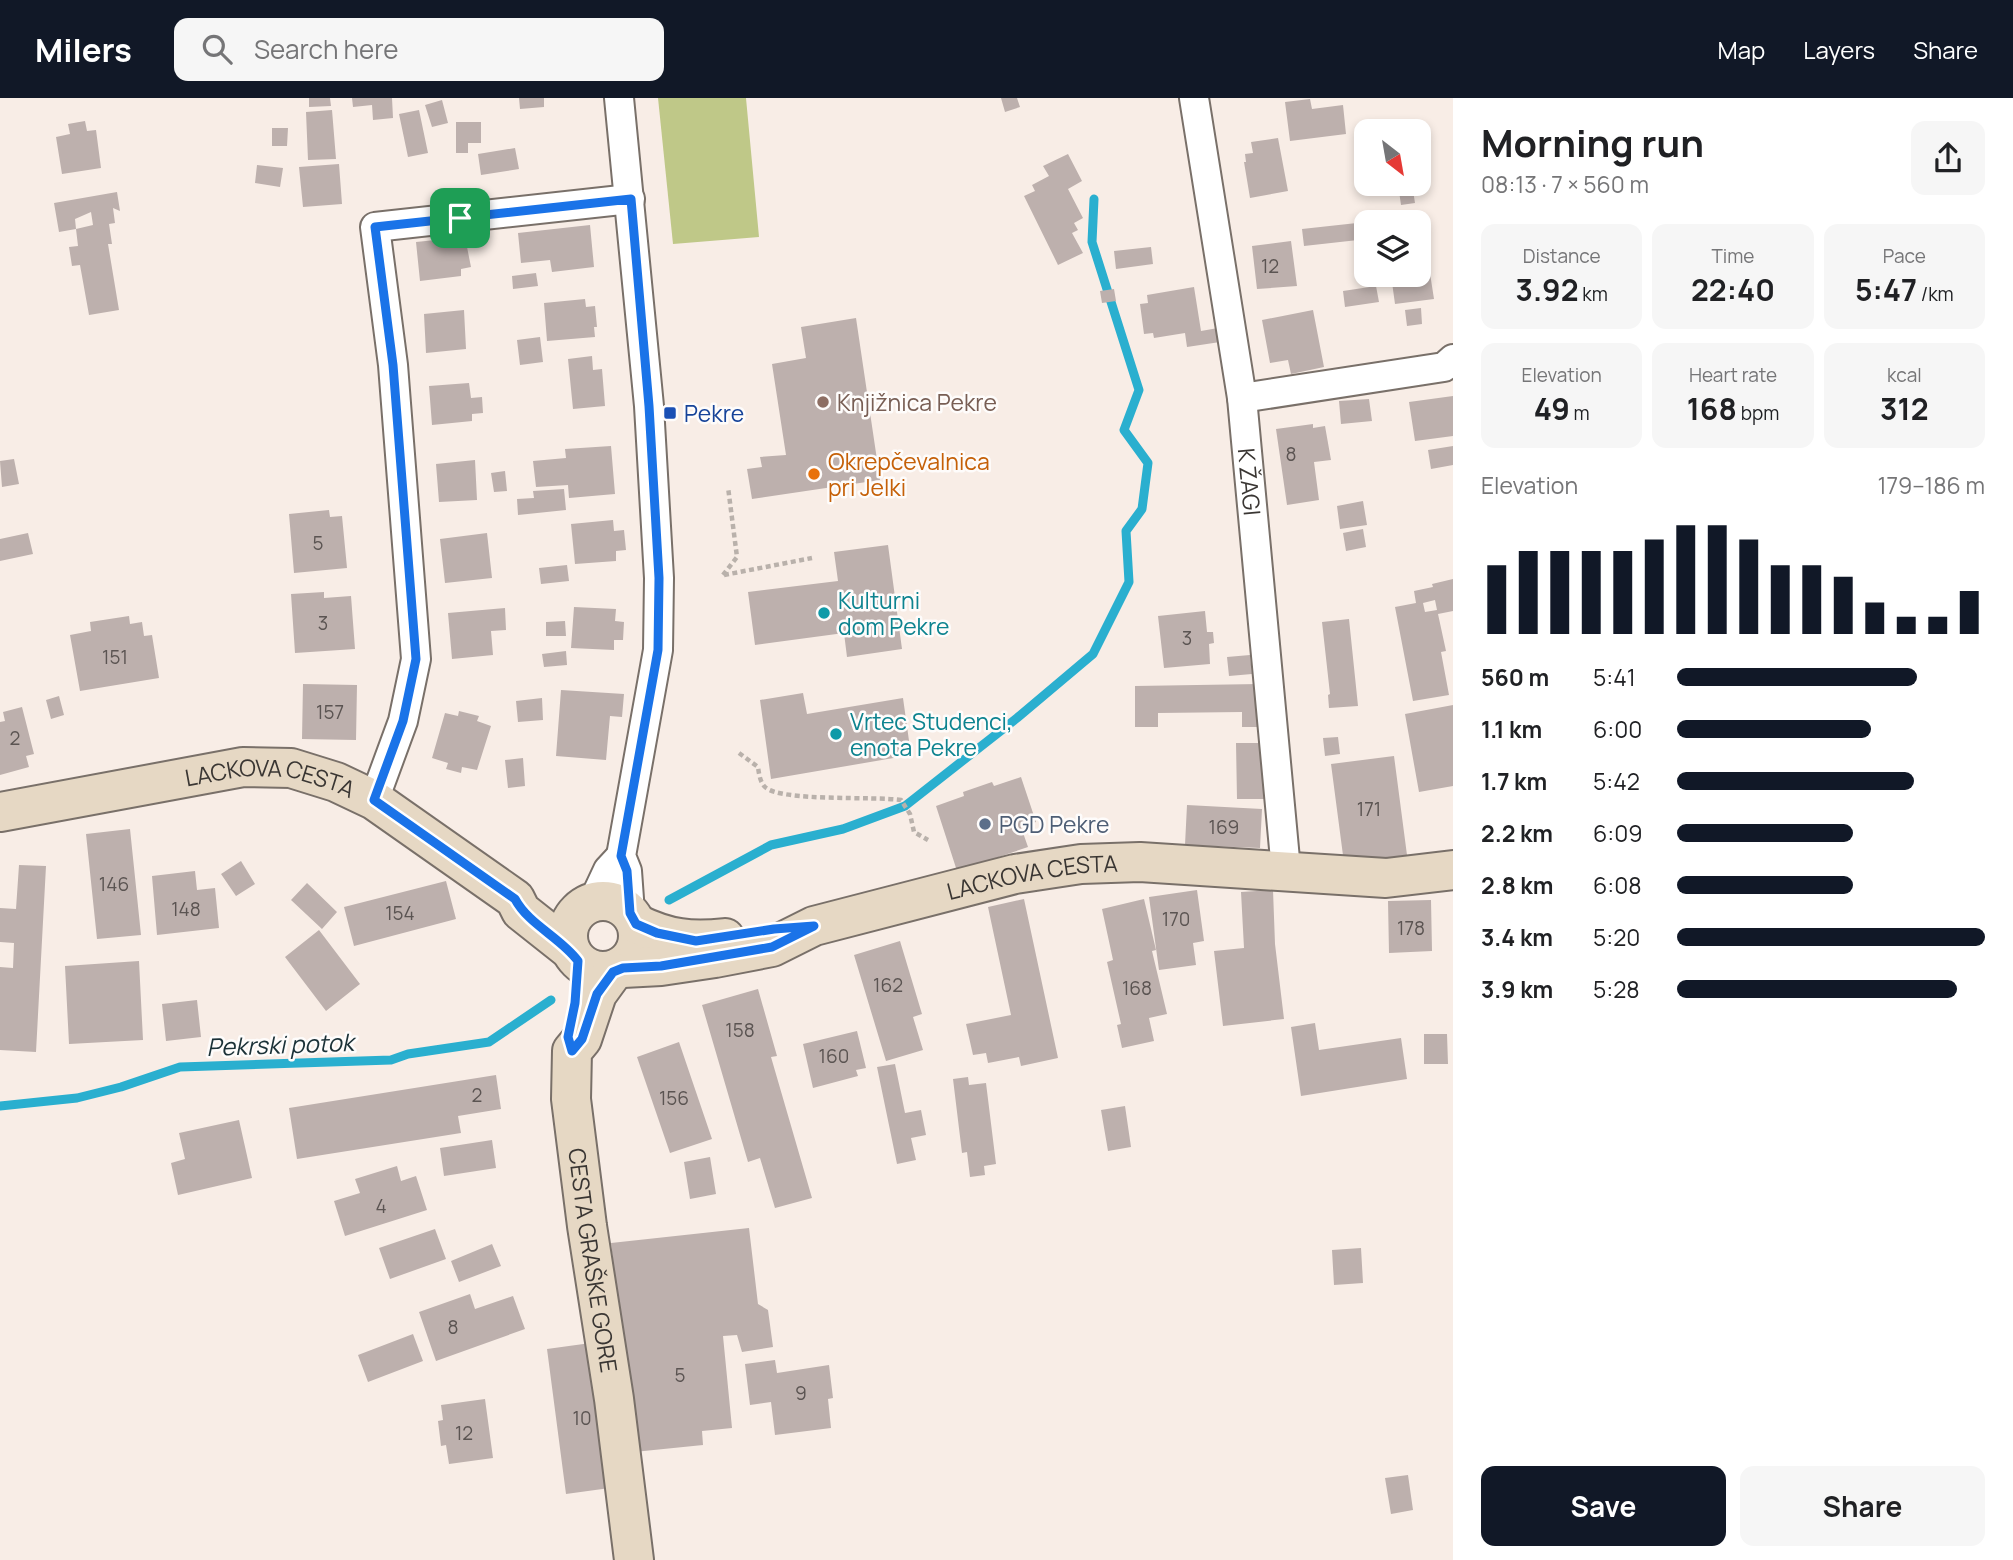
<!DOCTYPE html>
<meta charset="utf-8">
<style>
:root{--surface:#fff;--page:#f6f6f6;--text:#202124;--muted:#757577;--accent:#111827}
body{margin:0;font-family:Manrope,sans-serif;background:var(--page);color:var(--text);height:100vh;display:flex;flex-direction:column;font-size:26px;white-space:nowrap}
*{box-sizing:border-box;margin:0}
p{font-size:23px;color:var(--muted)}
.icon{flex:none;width:38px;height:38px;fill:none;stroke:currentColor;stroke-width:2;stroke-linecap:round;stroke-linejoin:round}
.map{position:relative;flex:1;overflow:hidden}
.sheet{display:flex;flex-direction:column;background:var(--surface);width:560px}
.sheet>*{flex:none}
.needle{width:46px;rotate:149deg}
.buttons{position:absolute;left:1354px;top:21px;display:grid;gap:14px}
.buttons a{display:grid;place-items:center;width:77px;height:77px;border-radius:14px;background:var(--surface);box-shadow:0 4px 10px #0003;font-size:35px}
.pin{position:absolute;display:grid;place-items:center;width:60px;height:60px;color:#fff;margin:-30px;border-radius:14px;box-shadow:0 4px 10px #0006}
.round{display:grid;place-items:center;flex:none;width:74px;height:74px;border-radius:14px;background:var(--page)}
.headline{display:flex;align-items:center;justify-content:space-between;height:119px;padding:0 28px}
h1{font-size:38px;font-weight:700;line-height:52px}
.stats{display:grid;grid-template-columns:repeat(3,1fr);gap:10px;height:119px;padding:7px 28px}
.stats div{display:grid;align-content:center;border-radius:14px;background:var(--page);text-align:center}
.stats b{font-size:30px;font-weight:700}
.stats small{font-size:19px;font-weight:400}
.stats p{font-size:19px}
.chart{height:196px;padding:14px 28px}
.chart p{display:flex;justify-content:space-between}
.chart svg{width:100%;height:126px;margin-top:7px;stroke:var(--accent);stroke-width:6}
.button{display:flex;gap:14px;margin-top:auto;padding:14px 28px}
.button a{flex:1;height:80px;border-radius:14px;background:var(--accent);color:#fff;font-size:28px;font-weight:700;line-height:80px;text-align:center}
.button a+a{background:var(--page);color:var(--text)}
ul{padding:0 28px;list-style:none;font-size:23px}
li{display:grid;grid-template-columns:112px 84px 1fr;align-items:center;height:52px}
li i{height:18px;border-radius:9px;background:var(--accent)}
header{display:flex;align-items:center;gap:42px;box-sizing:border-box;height:98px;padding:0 35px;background:var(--accent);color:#fff}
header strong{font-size:33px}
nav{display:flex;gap:38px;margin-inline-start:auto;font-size:24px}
.search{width:490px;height:63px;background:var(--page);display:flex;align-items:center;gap:18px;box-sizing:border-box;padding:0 24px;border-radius:14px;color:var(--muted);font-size:26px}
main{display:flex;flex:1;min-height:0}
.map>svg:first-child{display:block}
</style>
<header>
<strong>Milers</strong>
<div class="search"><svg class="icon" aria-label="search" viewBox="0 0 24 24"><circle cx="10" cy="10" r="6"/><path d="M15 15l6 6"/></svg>Search here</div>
<nav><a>Map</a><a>Layers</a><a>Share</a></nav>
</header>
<main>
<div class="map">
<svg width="1453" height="1462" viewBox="0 0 1453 1462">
<rect width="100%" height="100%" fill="#f8ede6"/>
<path fill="#bfc888" d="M658,0h88l13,139 -86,7z"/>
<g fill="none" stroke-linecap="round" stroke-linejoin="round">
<path stroke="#2aafcf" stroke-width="9" d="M669,802l102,-55 72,-16 62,-23 112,-88 76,-64 36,-72 -3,-51 16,-22 6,-46 -24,-33 15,-40 -47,-148 2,-43
M0,1008l77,-8 44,-11 59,-20 211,-7 17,-6 81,-12 62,-42"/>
</g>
<path fill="#bdb0ad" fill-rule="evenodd" d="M309,0h21l1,8 -22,1z
M352,0h40l1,20 -20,2 -1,-15 -19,2z
M519,0h25v9l-24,2z
M1001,0h16l3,9 -15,5z
M1310,1l2,10 31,-4 3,29 -56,7 -5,-39z
M442,2l6,23 -16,4 -7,-22z
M332,12l4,49 -28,1 -2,-48z
M419,12l9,43 -20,4 -9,-43z
M85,23l2,10 9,-1 5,38 -39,6 -6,-37 14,-3 -2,-10z
M456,24h25v21h-13v10h-12z
M272,30h16l-1,18h-15z
M1278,40l10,53 -38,7 -6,-36h2l-1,-8 8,-1 -2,-11z
M515,50l4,21 -38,6 -3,-21z
M1068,56l14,27 -14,8 15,29 -9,5 4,7 -6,3 11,20 -25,12 -34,-69 11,-5 -3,-6 17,-9 -6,-10z
M339,66l3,40 -39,3 -4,-40z
M257,67l26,3 -3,19 -25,-4z
M1398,86h14l3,19 -14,2z
M117,94l3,19 -7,-3 2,15 -6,1 3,20h-4l11,66 -30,5 -9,-50 -8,1 -3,-19 9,-1 -2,-17 17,-4 -2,-13 -16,7 1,10 -17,3 -5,-29z
M488,121l1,16 -17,2 -1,-16z
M1366,124l1,17 -63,7 -2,-17z
M590,127l4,42 -42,5 -2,-12 -29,3 -3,-30z
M465,139l6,30 -10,2v7l-41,5 -4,-39z
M1291,143l6,45 -40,3 -5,-43z
M1151,149l2,17 -37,5 -2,-18z
M1427,156l7,45 -39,5 -4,-29h28v-20z
M536,175l2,13 -25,3 -1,-13z
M1376,188l3,16 -34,5 -2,-16z
M1194,189l7,44 17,-3 2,14 -33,5 -2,-14 -31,5 -1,-5 -9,1 -4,-30 8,-1 -1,-8z
M1114,191l2,12 -14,2 -2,-12z
M585,201l1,8 9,-1 2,21h-3l1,10 -48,4 -3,-38z
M1421,210l1,16 -15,2 -2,-16z
M464,212l2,39 -40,4 -2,-39z
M1313,212l11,57 -33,7 -3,-14 -18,3 -8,-43z
M856,220l24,162 -128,19 -5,-30 15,-2 -2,-10 26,-2 -14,-91 34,-6 -5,-31z
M540,239l3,25 -23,3 -3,-25z
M592,258l1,14 9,-1 3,37 -32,3 -5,-50z
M469,285l2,15 11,-1 1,16 -11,1v7l-40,4 -3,-39z
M1453,298v40l-38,5 -6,-39z
M1369,301l3,22 -31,3 -2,-23z
M1313,326v4l12,-2 6,34 -17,2 5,38 -32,5 -11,-76z
M611,348l4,48 -46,4 -1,-13 -32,2 -3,-26 33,-3 -1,-9z
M1453,348v19l-22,4 -3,-19z
M14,361l5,25 -17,3 -2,-26z
M475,362l2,40 -38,2 -3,-38z
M505,373l2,20 -13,1 -3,-19z
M564,391l2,21 -48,5 -1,-16 17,-1 -1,-7z
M1363,403l4,24 -27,4 -3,-23z
M329,412l1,7 12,-1 5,52 -53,5 -5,-59z
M613,422l1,11 10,-1 2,20 -10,1v10l-41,3 -4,-40z
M1363,431l3,18 -20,4 -3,-18z
M28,435l5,21 -33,7v-22z
M487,435l5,45 -47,5 -5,-44z
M888,447l14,104 -55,8 -3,-24 -89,12 -7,-53 90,-11 -4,-29z
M567,467l2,16 -28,3 -2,-16z
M1453,481v32l-15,3 8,37 -5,1 8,43 -36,6 -18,-94 21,-4 -2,-12 19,-4 -1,-3zM1435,502l2,10 -12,2 -2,-9z
M324,494v6l27,-2 4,53 -60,4 -4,-59z
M574,509l42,2 -1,12 9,1 -1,18h-9v10l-43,-2z
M505,510l1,22 -15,1 2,24 -41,4 -4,-46z
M1205,513l2,21h6l1,11 -5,1 1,20 -46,4 -6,-52z
M129,518l1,8 12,-2 2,14 8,-1 7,43 -79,13 -10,-56 21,-4 -1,-9z
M1349,521l9,87 -29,2 -1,-13 2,-1 -8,-72z
M565,523l1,15h-20v-14z
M566,553l1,14 -23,2 -2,-13z
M1250,557l2,19 -23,2 -2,-19z
M303,586l54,1 -1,55 -54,-1z
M1259,586l1,43h-18v-15l-84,1v14h-23v-41z
M561,592l63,4 -2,23 -12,-1 -4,44 -50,-4z
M803,595l4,21 96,-16 8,57 -140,24 -11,-79z
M59,598l5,19 -13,4 -5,-19z
M542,600l1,22 -25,2 -2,-21z
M1453,607v81l-34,6 -14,-78z
M22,609l12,47 -8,2 3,11 -29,8v-53l5,-1 -2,-9z
M459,613l20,5 -2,5 14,5 -14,44 -15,-3 -1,6 -15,-4 2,-6 -16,-5 13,-45 13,3z
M1338,639l2,17 -15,2 -2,-18z
M1236,645h27l1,56h-27z
M1394,658l13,99 -63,8 -13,-99z
M523,660l2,28 -17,2 -3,-28z
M1021,679l15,45 -15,5 7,20 -71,24 -21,-65 28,-10 -1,-4 29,-10 2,4z
M1187,707l75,4 -2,39 -75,-3z
M130,731l11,106 -44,4 -11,-105z
M241,763l14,23 -19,12 -15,-22z
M19,767l27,1 -10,186 -36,-2v-83l13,1 1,-25 -14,-1v-34l16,1z
M195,773l2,19 18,-2 4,40 -62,7 -5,-59z
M446,783l10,38 -102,27 -10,-39z
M307,785l30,29 -15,17 -31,-29z
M1197,792l7,51 -11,2 3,22 -37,5 -10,-73z
M1273,792l2,54 9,75 -61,7 -9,-75 30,-3 -3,-56z
M1024,801l34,159 -37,8 -2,-9 -31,6 -2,-10 -13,2 -7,-31 45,-9 -23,-108z
M1144,801l12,51 -4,1 15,63 -18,4 5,23 -32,7 -5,-23 4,-1 -14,-62 6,-2 -11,-51z
M1431,802l1,51 -43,2 -1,-52z
M319,832l41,54 -34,27 -41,-54z
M900,843l22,73 -9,3 10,33 -37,11 -32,-106z
M139,863l4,79 -74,4 -4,-78z
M758,891l19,67 -6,1 41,141 -37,10 -15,-50 -12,4 -46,-157z
M197,902l4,37 -35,4 -4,-37z
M1315,925l4,27 82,-12 6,41 -106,17 -10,-69z
M857,933l9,37 -10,2 2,6 -45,12 -10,-44z
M1424,936h23l1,30h-24z
M679,944l33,97 -42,14 -33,-96z
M895,966l10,49 16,-3 5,25 -15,3 5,22 -19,4 -20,-97z
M496,977l5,34 -43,7 3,17 -164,26 -8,-51z
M968,979l1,8 17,-2 10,81 -12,2 1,9 -15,2 -3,-25 -5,1 -9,-74z
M1125,1008l6,41 -23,4 -7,-41z
M239,1022l13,58 -74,17 -7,-32 14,-4 -6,-26z
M492,1042l4,28 -52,8 -4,-28z
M710,1059l6,37 -26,5 -6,-37z
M397,1068l4,15 15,-5 11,34 -82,26 -11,-35 26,-8 -5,-14z
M749,1130l9,76 10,6 5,37 -31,5 -5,-17 -14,1 9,92 -30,3 1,14 -69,7 -23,-209z
M435,1131l11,30 -56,20 -11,-31z
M492,1146l9,22 -42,16 -8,-21z
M1361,1150l2,35 -29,2 -2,-35z
M470,1196l5,15 38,-13 12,33 -89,32 -17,-49z
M413,1236l10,27 -55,21 -10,-27z
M598,1244l19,145 -51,7 -19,-145z
M775,1262l2,13 52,-8 4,33 -5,1 3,29 -56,7 -4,-33 -21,3 -5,-41z
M485,1301l8,59 -44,6 -3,-19 -5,1 -3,-25 5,-1 -2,-15z
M1408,1377l5,35 -22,4 -6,-36z"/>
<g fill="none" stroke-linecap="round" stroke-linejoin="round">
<g stroke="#797069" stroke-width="32">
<g id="street">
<path d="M619,0l30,308 10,172 -1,72 -37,206 6,15 3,42"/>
<path id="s1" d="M1194,0l48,300 44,472"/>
<path d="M1242,300l202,-31 9,-8"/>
<path d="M374,702l29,-79 13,-62 -23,-294 -18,-138 255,-28"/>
<path d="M593,804l15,-32 13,-14"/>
</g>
</g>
<g stroke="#797069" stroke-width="42">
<g id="secondary">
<path id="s2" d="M0,714l243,-45 48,1 45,14 38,18 141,99 6,12 48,38"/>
<circle cx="603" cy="838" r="35"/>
<path d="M637,826c31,15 54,18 88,14"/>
<path id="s3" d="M623,870l38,-2 54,-8 57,-11 42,-21 201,-52 66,-10 59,-2 246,16 67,-8"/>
<path id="s4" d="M613,874l-16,22 -15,45 -10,12 -1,48 16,127 27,173 20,161"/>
</g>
</g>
<path stroke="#b9b1ab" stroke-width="4.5" stroke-dasharray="5 3.5" stroke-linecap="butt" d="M723,477l14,-18 -9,-70
M724,477l88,-17
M739,655l19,14c1,7 2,15 7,20 15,15 111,9 136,13l9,14 4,18 14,8"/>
<use href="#street" stroke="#fff" stroke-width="28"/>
<use href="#secondary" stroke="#e6d8c4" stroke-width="38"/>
</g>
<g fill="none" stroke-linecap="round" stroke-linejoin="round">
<g stroke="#fff" stroke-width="14">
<path id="route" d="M631,101l18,207 10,172 -1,72 -37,206 6,15 3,42 6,11 21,9 39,8 78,-12 40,-3 -42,21 -111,19 -38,2 -10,4 -16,22 -15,45 -10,12 -4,-14 7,-34 3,-42c-18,-24 -49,-36 -63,-62l-141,-99 29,-79 13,-62 -23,-294 -18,-138z"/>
</g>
<use href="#route" stroke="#1a73e8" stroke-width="9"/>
</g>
<circle fill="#8d6e63" stroke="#fefcfb" stroke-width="2.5" cx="823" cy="304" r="7"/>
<rect fill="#1a4fb4" stroke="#fefcfb" stroke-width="2.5" x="663" y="308" width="14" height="14" rx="3.5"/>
<circle fill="#e8710a" stroke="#fefcfb" stroke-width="2.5" cx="814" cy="376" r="7"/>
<g fill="#0f9aa8" stroke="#fefcfb" stroke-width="2.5">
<circle cx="824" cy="515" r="7"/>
<circle cx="836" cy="636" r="7"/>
</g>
<circle fill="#5c6f8a" stroke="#fefcfb" stroke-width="2.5" cx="985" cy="726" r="7"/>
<g text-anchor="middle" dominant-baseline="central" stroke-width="5" stroke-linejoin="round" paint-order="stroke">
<g font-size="19" fill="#5b5452">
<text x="1270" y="168">12</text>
<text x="1291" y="356">8</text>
<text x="318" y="445">5</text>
<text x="323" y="525">3</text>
<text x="1187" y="540">3</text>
<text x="115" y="559">151</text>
<text x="330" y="614">157</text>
<text x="15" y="640">2</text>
<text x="1369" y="711">171</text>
<text x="1224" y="729">169</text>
<text x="114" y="786">146</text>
<text x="186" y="811">148</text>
<text x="400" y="815">154</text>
<text x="1176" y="821">170</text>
<text x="1411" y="830">178</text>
<text x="888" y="887">162</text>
<text x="1137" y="890">168</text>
<text x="740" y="932">158</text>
<text x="834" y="958">160</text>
<text x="477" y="997">2</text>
<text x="674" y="1000">156</text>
<text x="381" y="1108">4</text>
<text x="453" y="1229">8</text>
<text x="680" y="1277">5</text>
<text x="801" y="1295">9</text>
<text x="582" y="1320">10</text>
<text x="464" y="1335">12</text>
</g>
<g font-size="23" fill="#785e54" stroke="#fefcfb" text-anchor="start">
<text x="837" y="304">Knjižnica Pekre</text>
</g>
<g font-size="23" fill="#164399" stroke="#fefcfb" text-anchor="start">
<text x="684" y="315">Pekre</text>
</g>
<g font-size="23" fill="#c56008" stroke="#fefcfb" text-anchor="start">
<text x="828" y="363">Okrepčevalnica<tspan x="828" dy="26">pri Jelki</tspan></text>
</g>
<g font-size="23" fill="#3a3633" stroke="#fefcfb">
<text stroke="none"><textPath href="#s1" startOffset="388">K ŽAGI</textPath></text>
<text stroke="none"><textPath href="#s2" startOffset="275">LACKOVA CESTA</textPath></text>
<text stroke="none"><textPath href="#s3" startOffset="422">LACKOVA CESTA</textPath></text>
<text stroke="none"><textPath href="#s4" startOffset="301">CESTA GRAŠKE GORE</textPath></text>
</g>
<g font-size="23" fill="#0d838f" stroke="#fefcfb" text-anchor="start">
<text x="838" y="502">Kulturni<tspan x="838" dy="26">dom Pekre</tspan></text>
<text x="850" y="623">Vrtec Studenci,<tspan x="850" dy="26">enota Pekre</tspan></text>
</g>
<g font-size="23" fill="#4e5e75" stroke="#fefcfb" text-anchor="start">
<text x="999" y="726">PGD Pekre</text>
</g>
<g font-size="24" font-style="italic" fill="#1b3137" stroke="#fefcfb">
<text transform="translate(280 946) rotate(-2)">Pekrski potok</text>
</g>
</g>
</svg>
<div class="buttons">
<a><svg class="needle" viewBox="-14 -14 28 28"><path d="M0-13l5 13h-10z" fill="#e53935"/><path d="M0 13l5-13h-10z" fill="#757577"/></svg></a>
<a><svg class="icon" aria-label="layers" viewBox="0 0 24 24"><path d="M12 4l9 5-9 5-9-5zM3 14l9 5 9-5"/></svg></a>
</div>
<div class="pin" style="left:460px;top:120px;background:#1e9e55"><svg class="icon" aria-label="arrive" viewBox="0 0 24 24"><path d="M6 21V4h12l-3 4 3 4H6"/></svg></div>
</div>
<section class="sheet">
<div class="headline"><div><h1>Morning run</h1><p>08:13 · 7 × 560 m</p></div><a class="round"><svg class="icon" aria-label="share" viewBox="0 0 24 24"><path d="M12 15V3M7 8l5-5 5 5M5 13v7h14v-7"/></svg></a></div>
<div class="stats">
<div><p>Distance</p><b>3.92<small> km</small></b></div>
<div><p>Time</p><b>22:40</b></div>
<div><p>Pace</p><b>5:47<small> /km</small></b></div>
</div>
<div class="stats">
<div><p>Elevation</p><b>49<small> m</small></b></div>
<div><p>Heart rate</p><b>168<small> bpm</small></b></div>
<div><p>kcal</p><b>312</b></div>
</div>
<div class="chart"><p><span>Elevation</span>179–186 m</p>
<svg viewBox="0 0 160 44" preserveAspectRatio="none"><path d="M5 44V20M15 44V15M25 44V15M35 44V15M45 44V15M55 44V11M65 44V6M75 44V6M85 44V11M95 44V20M105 44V20M115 44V24M125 44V33M135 44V38M145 44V38M155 44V29"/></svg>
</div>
<ul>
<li><b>560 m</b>5:41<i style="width:78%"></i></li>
<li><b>1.1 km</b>6:00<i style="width:63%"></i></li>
<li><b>1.7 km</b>5:42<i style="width:77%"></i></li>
<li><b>2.2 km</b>6:09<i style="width:57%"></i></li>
<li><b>2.8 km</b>6:08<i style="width:57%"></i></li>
<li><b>3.4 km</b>5:20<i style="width:100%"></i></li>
<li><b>3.9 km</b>5:28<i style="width:91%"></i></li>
</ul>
<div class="button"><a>Save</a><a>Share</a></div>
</section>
</main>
